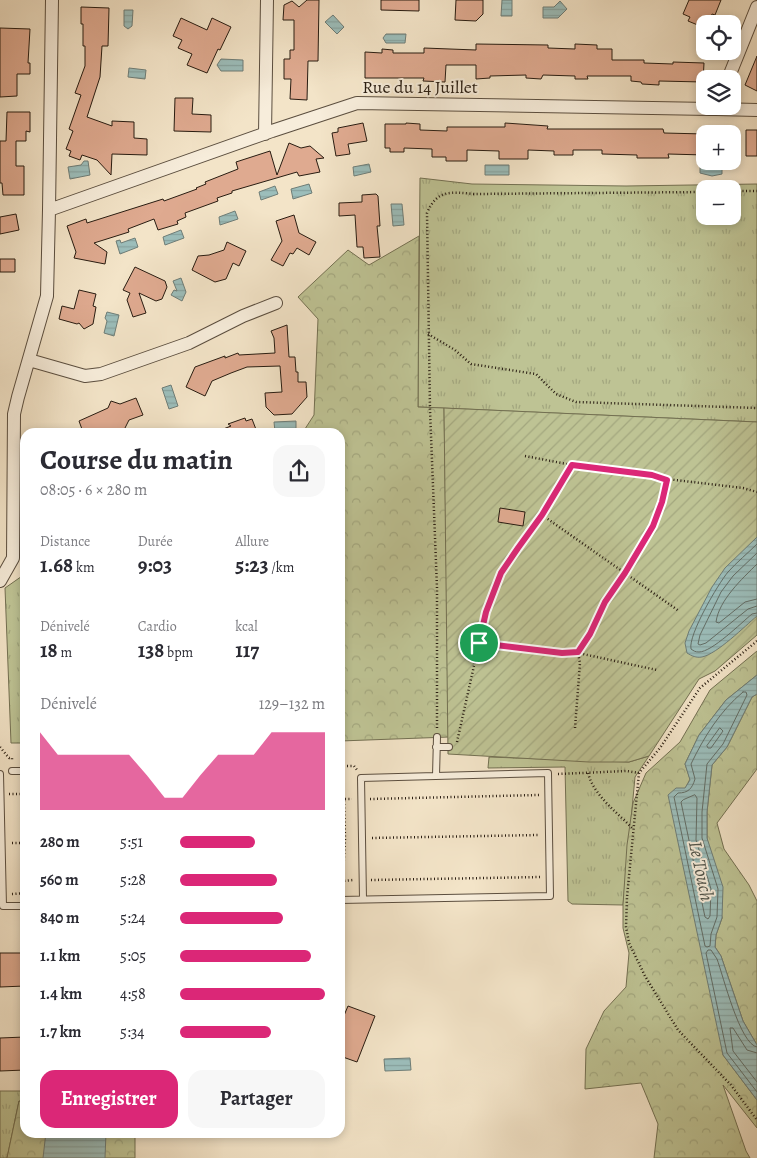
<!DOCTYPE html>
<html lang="fr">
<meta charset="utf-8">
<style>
:root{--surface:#fff;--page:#f7f7f7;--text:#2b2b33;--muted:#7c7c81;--accent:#db2777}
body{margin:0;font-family:Alegreya,serif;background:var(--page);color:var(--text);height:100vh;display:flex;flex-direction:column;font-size:19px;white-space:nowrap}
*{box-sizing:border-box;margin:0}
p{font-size:16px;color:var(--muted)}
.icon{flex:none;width:28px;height:28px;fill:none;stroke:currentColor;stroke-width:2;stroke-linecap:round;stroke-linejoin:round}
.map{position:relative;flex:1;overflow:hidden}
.sheet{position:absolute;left:20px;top:428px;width:325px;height:710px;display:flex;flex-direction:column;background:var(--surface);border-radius:15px;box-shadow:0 2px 8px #0003}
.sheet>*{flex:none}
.controls{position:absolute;left:696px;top:15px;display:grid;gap:10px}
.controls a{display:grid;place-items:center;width:45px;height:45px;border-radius:10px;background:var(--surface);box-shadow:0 2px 8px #0003;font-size:25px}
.pin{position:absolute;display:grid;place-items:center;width:42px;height:42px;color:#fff;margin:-21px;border:2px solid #fff;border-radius:50%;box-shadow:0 1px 5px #0007}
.round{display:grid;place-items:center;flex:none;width:52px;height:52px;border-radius:15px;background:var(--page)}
.summary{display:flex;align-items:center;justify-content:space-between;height:85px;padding:0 20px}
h1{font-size:28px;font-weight:600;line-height:38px}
.stats{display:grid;grid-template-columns:repeat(3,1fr);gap:8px;height:85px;padding:5px 20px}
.stats div{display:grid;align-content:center}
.stats b{font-size:21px;font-weight:600}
.stats small{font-size:14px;font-weight:400}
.stats p{font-size:14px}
.chart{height:140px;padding:10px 20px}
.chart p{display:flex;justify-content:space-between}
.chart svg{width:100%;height:90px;margin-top:5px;fill:var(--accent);opacity:.7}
.primary-button{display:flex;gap:10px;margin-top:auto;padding:10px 20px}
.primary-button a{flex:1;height:58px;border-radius:15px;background:var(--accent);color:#fff;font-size:20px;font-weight:600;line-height:58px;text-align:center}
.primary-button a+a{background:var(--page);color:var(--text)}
ul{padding:0 20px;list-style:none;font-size:16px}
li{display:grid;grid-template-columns:80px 60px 1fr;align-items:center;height:38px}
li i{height:12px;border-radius:6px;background:var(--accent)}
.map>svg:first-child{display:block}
</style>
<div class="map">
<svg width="757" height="1158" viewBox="0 0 757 1158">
<defs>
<pattern id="grass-tufts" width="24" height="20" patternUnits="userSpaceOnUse" patternTransform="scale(1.25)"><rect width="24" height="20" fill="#bec394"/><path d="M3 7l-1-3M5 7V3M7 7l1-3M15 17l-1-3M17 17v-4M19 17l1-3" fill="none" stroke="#a3a77f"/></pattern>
<pattern id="forest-crowns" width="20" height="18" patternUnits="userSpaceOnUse" patternTransform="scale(1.25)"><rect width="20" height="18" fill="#bec394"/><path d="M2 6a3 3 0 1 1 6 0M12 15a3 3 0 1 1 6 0" fill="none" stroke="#a3a77f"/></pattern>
<pattern id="garden-furrows" width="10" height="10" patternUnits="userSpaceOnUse" patternTransform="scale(1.25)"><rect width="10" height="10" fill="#bec394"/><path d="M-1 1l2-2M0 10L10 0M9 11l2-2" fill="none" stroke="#a3a77f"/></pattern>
<pattern id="water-rules" width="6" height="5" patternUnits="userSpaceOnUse" patternTransform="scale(1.25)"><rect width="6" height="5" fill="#9cbebb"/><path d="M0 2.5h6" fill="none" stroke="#86a3a0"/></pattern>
</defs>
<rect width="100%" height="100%" fill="#f3e4c8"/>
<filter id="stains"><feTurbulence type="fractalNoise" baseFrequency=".004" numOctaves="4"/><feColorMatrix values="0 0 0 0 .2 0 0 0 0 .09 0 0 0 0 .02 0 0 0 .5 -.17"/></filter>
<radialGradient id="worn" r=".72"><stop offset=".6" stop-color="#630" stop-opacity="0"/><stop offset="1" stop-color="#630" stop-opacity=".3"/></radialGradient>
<path fill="url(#grass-tufts)" stroke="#737052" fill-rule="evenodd" d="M420,178l52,6 154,2 131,-2v238l-339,-15zM705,189h27v27h-27z
M25,574v169h-14l-6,-155z
M649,756l-14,21 -12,128 -51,-1 -4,-3 -3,-134 -77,1 1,-11 140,5z
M0,1091h25v12l-6,-2 -12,57h-7z"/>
<path fill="url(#forest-crowns)" stroke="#737052" d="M419,236l-1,171 26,1 5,329 -109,4v-309h-37l11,-17 4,-96 -20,-22 50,-47 21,15z
M757,651v24l-31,25 -27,35 -14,29 5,15 -5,10 38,266 34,45v28l-34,-43 23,66 4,7h-96l4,-34 -17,-41 -56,6 1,-40 18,-38 22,-24 3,-34 -6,-25v-23l4,-60 6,-42 13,-30 34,-31 30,-52z
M757,694v75l-40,54 7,26 25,36 8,16v144l-14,-24 -22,-65 -6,-9 1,-12 6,-17 -15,-80v-26l5,-47 15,-18 25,-50z
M19,1101l6,2v29l110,1v25h-128z"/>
<path fill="url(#garden-furrows)" stroke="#737052" d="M444,408l313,14v213l-42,36 -16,8 -50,77 -20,6h-40l-141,-8z"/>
<path fill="url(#water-rules)" stroke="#6e7d77" d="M502,0h10v16h-11z
M560,1l7,8 -9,9h-15v-11h11z
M124,10h9l-1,16 -4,3 -4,-3z
M333,15l11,12 -7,7 -12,-12z
M386,34h20l-1,9h-19l-3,-5z
M221,59l22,1v11h-22l-4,-6z
M129,68l17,2 -1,9 -17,-2z
M84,161h4l2,14 -20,4 -2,-12 13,-2z
M369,164l2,8 -17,4 -1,-9z
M710,164l12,3v7l-10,2 -12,-3v-6z
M485,165h24v10h-24z
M309,184l3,9 -19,6 -2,-10z
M275,186l3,8 -17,6 -2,-8z
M402,204l2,21 -11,1 -2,-22z
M235,211l3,8 -18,6 -1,-8z
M181,230l3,8 -19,7 -2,-8z
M135,238l3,9 -18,7 -4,-13 4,-1 1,3z
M181,278l5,14 -4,9 -11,-6 3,-5 3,1 -4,-10z
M107,312l12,3 -5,21 -10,-3 3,-12 -2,-3z
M171,385l7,21 -9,3 -7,-21z
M296,421v7l-4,4h-17l-1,-10z
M757,537v79c-12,10 -40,38 -55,41 -6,1 -10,-1 -15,-4l-2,-10 4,-12 23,-44 13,-19z
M757,675v19l-5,3 -25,50 -15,18 -5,47v26l16,49 -1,31 -6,17 -1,12 6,9 22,65 14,24v55l-34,-45 -55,-260 8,-7h9l5,-8 -5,-16 14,-29 27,-35z
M410,1058l1,12 -26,1 -1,-12z
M46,1132l60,1 -1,25h-62z"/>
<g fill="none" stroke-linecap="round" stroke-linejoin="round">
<path stroke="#626d66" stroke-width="1" d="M757,544c-9,9 -20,18 -29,28 -10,12 -40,63 -37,77 3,2 4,3 8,3 13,0 42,-29 53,-38l5,-1
M757,553l-24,23 -12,16 -21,43 -2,9 2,1 6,-2 42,-34 9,-3
M757,564c-15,15 -38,36 -41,58l3,1 26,-21 12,-3
M743,692h3l1,3 -24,49 -16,20 -5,48v26l16,51 -1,28 -6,17 -1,12 -3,1 -2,-1 -31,-149 4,-4c10,0 14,-4 17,-14l-4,-15c13,-27 29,-53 52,-72z
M720,728l3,3 -12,17h-3l-1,-2z
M695,795l2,3 -1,42 15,49 -1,27 -2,3 -3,-2 -24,-115 2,-2z
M757,1047c-17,-2 -34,-72 -40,-88l-6,-9h-3l-2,3 21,100 30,39
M757,1053l-10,-3 -14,-22h-3l3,23 24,31"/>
</g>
<path fill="#dfaa90" stroke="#281c11" d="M307,0h12l-1,61h-10l-1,39 -17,-1 1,-20h-7v-20h6v-9h4v-30h-11l1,-15 8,-4 7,6z
M381,0h38v11l-38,-1z
M456,0h27v14l-7,7 -21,-1z
M689,0h32l-6,15 -3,-1 -4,10h-3v4l-17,-7 2,-4 -7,-3z
M81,7l28,1 -1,38h-6l-2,31 -13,40 25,9v-5l22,1v16l13,1v16l-35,-1 -1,21 -14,-15 -15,-5 -2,5 -11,-4 2,-5 -5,-2 7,-18 -4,-2 12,-34 -6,-2 10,-27v-20h-2v-22h-2z
M181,18l26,12 5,-12 19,9 -11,23 -2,-1 -11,24 -20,-8 5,-11 -14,-6 4,-8 -9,-4z
M0,28l30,1 -2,34h2v11h-13v22l-17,1z
M476,44l72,1v3l27,1v-5l22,1v4h15v11h32v3l29,1v-2l31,1 -1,19 -44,-1v4l-17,-1 -1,-2 -10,-1v-5h-44l1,3h-13v-3l-32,-1 -2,4 -15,-1v-3l-36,1v2l-14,1v-14h-30l-1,17 -22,-1 1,-3h-59v-26l17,1v-4l11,1v3h31v-5l52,2z
M757,56v35l-12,-6z
M175,98h18l-1,16 19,1v17l-37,-1z
M7,112h23v20l-4,-1v10h-10v25h8v29h-21l-1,-12h-2v-42h6z
M363,123l4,18 -19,3 2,10 -14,2 -4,-23 6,-1v-4z
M406,123l14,1v6l27,1v-4h58v-4l43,3 -1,3h116l1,4 41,1v21l-37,-1 1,4h-32v-3l-35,-1v-4h-29v5h-19v-4l-26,-1v9h-29v-8l-32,-1v11h-21v-4h-14v-8l-28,-1v4h-14v-4h-5v-24h21z
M746,130h11v26h-11z
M289,143l12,5 9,-2 14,12 -8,1 4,13 -21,4 -2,-4 -65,19v2l-15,5 1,3 -33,12 1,4 -9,4 1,3 -20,6 -4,-11 -26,10 1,3 -35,11 13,9 -2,12 -31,-6 2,-6 -9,-26 19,-7 1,4 76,-24 1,2 33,-12 -1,-1 10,-4 -1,-2 33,-13 -2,-7 34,-11 7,24z
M376,194l2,2 2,30h-3l3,31 -16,1 -1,-11h-6l-2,-32 -16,1v-13l23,-1v-7z
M16,214l3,16 -19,4v-17z
M294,215l5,18 17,9 -7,13 -12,-7 -4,6 -3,-1 -7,13 -12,-6 11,-19 -6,-20z
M227,242l19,9 -7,15 -6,-3 -7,16 -11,3 -23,-12 6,-14 11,-1 15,-5z
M0,259h15v13h-15z
M135,267l30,14 2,6 -5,12 -6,2 -17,-8 7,20 -13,4 -6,-17 3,-7 -7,-3z
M79,290l17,4 -3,12 3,1 -3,17 -9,5 -5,-6 -2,1 -18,-5 3,-13 12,3z
M287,325l2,32h6l1,15h2v10h8l1,15 -15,17 -18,1 -8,-8 -1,-14 17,-1 -2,-26 -33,1 -16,6 -19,8 -7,15 -19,-9 9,-20 30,-11v2l13,-5 1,2 36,-2 -1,-15 -3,-7z
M136,398l7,17 -14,5 -6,12h-40l-4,-11 29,-13 3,-7 9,3z
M245,418l1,3 6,-2 5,13h-39v-1l13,-5 -3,-2z
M500,508l25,4 -2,14 -25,-4z
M0,953h25v33l-25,1z
M348,1006l27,10 -18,46 -17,-6v-31z
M25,1037v33l-25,1v-33z"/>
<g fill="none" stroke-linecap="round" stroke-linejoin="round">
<g stroke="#5b4e3f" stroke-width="8">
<path id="service" d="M436,747h13
M12,771h13
M0,774l3,132h22
M436,776l1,-39
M340,900l210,-4 -2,-123 -187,5 2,121"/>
</g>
<g stroke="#5b4e3f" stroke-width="14">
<path id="minor" d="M52,0l-3,210 223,-79 85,-28 353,6h6l1,-3
M728,79l29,-72
M716,109l41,1
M265,134l2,-134
M29,360l56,16 16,-2 88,-31 54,-27 33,-13
M0,581l13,-23 1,-144 4,-17 29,-101 2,-86"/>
</g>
<path stroke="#281c11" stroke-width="2.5" stroke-dasharray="1 2.5" stroke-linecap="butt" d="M732,191h25
M428,334l27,16 16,14 65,10 20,20 20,8 181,6
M525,456l47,9 80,10 15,4 76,9 14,4
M542,515l137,96
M757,641l-57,47 -40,60 -21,25 -12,124 -1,30 3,16 16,33 33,54 53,55 26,35
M479,643l83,10h16l79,17
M437,728v-140l-7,-178 -3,-197c10,-24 25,-21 47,-19l231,-2
M575,728l5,-65 -2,-10 12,-19 15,-32 20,-29 28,-47 9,-24 5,-23
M457,742l29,-130 15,-39 16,-25 25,-33 30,-50
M0,747l9,11h3v3
M340,766h14l3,4
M588,773c6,23 29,39 45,56
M558,774l69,-3 12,2
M9,794h16
M370,799l169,-4
M372,838l167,-3
M12,843h13
M343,875l2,-36 -1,-40h8
M340,876l3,-1v6l10,-1
M371,880l170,-3
M12,894l13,-1"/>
<use href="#service" stroke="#f7eddb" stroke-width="6"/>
<use href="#minor" stroke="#f7eddb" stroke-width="12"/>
</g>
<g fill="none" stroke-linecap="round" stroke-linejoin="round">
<g stroke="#fff" stroke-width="10">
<path id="route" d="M572,465l80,10 15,5 -5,22 -9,24 -28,47 -20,29 -15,32 -12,18 -16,1 -83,-10 7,-31 15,-39 17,-25 24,-33z"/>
</g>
<use href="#route" stroke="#db2777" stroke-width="6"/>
</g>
<g text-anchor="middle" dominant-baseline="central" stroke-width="4" stroke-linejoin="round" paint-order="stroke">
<g font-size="18" fill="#281c11" stroke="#f7eddb">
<text x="420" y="87">Rue du 14 Juillet</text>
</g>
<g font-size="19" font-style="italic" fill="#51554c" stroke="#f7eddb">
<text transform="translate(701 871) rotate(78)">Le Touch</text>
</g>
</g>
<rect width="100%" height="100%" filter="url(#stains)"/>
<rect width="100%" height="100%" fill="url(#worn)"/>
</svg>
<div class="controls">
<a><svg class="icon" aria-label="locate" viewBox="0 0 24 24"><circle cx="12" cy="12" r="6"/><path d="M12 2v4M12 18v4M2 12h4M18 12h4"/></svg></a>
<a><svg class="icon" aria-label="layers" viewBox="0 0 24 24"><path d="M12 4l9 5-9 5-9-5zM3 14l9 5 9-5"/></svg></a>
<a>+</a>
<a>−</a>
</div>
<div class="pin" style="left:479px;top:643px;background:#1e9e55"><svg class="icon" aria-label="arrive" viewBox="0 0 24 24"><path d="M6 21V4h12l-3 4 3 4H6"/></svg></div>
<section class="sheet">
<div class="summary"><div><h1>Course du matin</h1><p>08:05 · 6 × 280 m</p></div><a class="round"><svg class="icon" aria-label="share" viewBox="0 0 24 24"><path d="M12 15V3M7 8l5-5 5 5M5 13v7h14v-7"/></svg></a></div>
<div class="stats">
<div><p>Distance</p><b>1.68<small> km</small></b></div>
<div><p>Durée</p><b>9:03</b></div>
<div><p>Allure</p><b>5:23<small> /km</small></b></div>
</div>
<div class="stats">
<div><p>Dénivelé</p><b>18<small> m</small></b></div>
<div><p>Cardio</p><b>138<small> bpm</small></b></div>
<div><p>kcal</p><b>117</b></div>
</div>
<div class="chart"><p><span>Dénivelé</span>129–132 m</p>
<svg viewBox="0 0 160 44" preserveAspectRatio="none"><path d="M0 44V6L10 17L20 17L30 17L40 17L50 17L60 27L70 38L80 38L90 27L100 17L110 17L120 17L130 6L140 6L150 6L160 6V44z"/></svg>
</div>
<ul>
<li><b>280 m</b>5:51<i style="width:52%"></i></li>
<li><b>560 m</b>5:28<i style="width:67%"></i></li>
<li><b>840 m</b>5:24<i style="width:71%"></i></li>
<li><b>1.1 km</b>5:05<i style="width:90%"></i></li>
<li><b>1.4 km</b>4:58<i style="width:100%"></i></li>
<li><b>1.7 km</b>5:34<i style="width:63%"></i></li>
</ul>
<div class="primary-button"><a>Enregistrer</a><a>Partager</a></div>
</section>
</div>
